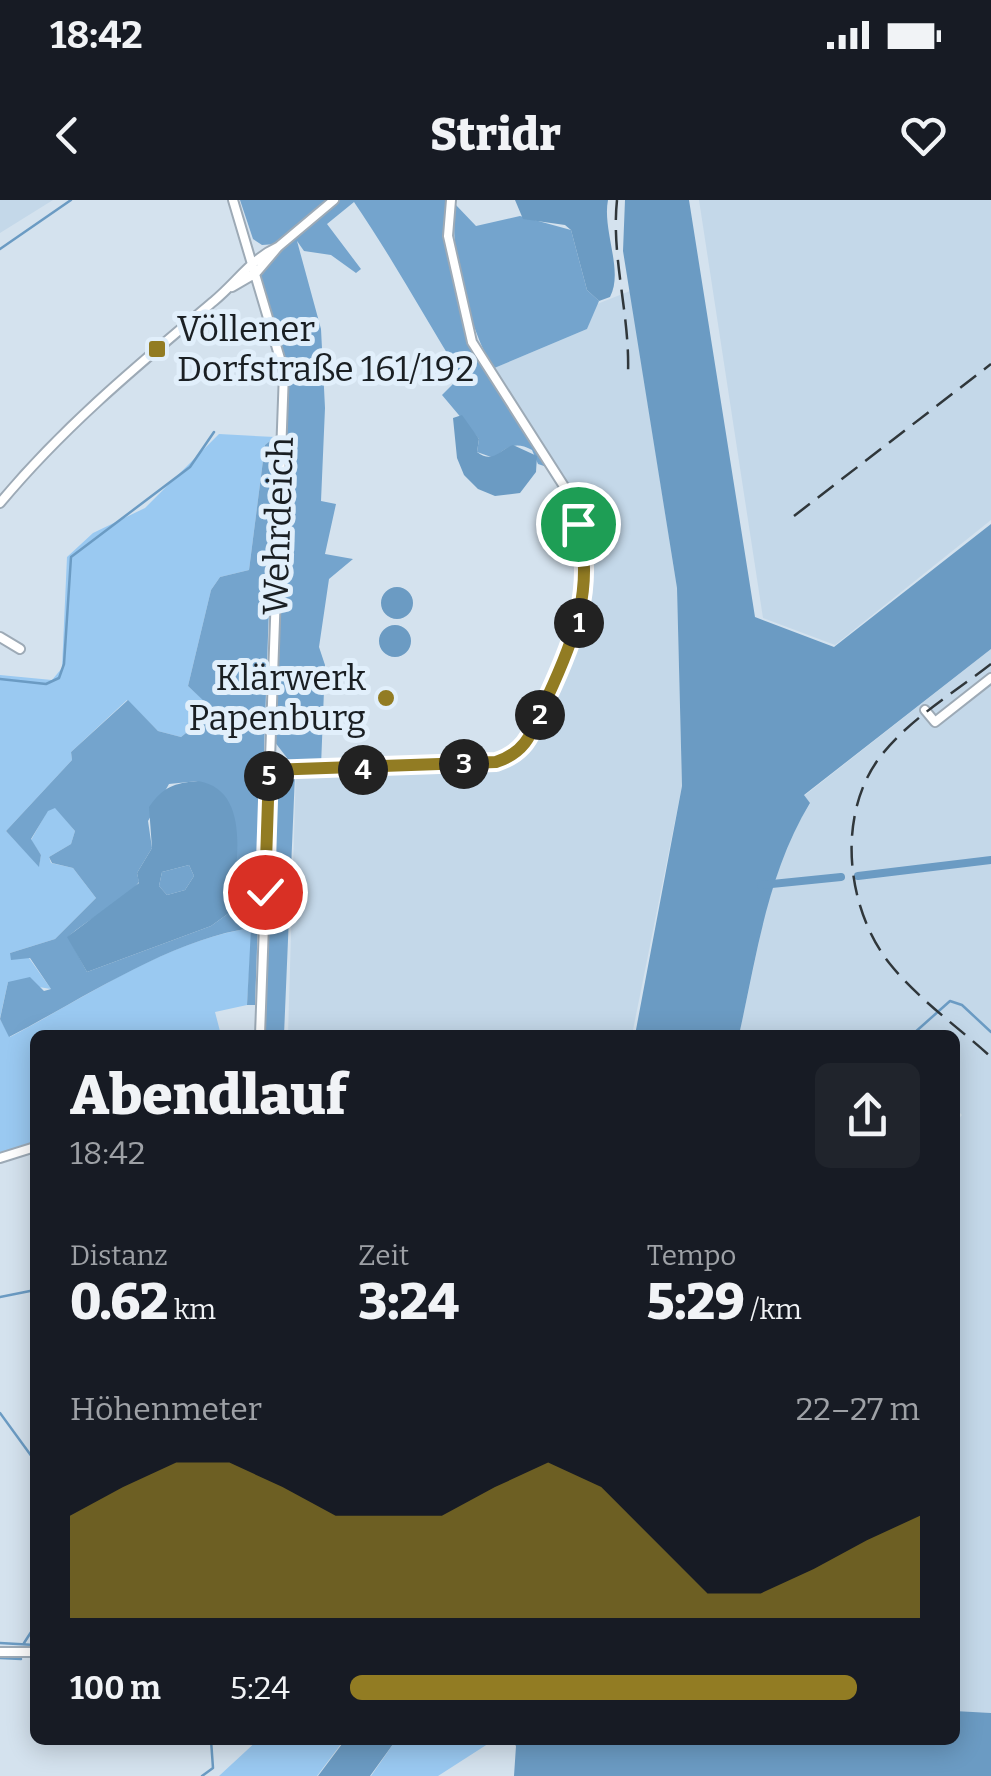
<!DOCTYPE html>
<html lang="de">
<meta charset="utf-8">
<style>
:root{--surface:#171b24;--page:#20242c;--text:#f1f3f6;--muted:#9ea1a6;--accent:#927c23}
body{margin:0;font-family:Bitter,serif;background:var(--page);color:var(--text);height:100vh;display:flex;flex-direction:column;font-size:38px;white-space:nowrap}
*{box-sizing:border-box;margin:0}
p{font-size:32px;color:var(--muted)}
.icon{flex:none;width:55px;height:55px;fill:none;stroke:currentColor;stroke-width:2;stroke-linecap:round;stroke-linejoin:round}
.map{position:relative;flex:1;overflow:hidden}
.details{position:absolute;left:30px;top:830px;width:930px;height:715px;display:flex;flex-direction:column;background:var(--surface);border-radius:15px;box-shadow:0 5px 25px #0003}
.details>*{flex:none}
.pin{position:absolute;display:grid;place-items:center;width:85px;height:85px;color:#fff;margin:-42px;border:5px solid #fff;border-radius:50%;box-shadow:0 2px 10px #0007}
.km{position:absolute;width:50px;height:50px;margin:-25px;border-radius:50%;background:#222;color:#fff;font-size:28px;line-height:50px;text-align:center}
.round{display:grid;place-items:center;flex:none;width:105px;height:105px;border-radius:15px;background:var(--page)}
.headline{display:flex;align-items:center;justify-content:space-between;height:170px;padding:0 40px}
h1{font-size:55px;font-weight:800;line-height:75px}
.stats{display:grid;grid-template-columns:repeat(3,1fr);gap:15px;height:170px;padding:10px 40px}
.stats div{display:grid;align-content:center}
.stats b{font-size:50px;font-weight:800}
.stats small{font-size:28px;font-weight:400}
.stats p{font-size:28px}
.chart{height:280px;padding:20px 40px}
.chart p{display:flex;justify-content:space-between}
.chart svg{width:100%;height:180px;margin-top:10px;fill:var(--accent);opacity:.7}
ul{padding:0 40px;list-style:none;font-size:32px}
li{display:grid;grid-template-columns:160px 120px 1fr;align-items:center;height:75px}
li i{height:25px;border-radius:12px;background:var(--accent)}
.status{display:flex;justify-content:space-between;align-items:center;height:70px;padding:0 50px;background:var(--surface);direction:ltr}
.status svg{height:28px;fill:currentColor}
header{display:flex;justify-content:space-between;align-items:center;height:130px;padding:0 40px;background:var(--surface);font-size:45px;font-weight:800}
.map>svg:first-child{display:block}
</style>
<div class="status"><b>18:42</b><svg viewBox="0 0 49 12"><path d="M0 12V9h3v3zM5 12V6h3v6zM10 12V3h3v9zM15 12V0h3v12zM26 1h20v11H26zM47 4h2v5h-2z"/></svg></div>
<header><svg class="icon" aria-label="back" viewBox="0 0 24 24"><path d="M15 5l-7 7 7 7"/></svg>Stridr<svg class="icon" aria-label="heart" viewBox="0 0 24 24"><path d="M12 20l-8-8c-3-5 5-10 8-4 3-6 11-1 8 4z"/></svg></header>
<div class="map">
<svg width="991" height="1576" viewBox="0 0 991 1576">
<rect width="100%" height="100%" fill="#d4e2ee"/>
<path fill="#c4d8e9" d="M0,0h53l-53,33z
M699,0h292v320l-156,125 -72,-27z
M630,91l47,297 5,198 -50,249h-344l8,-266 203,-13 35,-18 47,-105 8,-103 -9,-27 -88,-134 95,-40 10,-25z
M991,449v1064l-36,-2v-588l7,-8 -7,-7v-73h-216l32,-150 18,-48 21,-33 -6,-8z"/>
<path fill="#9ac9f1" d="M219,234l56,3 -10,8 -16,125 -29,7 -9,13 -23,96 20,18 -8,18 -19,15 -23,-6 -31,-31 -56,52 1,8 -66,71 33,35 2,-11 -10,-15 17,-30 7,-3 20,24 -4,13 -22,13 2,6 22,5 23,30 -41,41 -45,14 19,5 22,31 -43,-7 -8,36v-343l52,5 10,-12 5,-111 26,-24 52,-25z
M252,728l-5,77 -32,7 6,23h-186v108l-35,10v-134l10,18c75,-39 157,-97 242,-109z
M258,1540h86l-27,36h-98z
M396,1540h98l-56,36h-67z"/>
<path fill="#74a4cd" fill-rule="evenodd" d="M240,0h207l-2,37 24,106 81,125 -12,-4 -6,-14c-16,-9 -25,-4 -38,8l-17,-6 2,-13 -37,-44 19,-19c-36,-58 -68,-117 -107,-174l-27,22 34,45 -5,4 -25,-18 -27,-4 -7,-10 24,88 4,79 -4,93 15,3 -11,50 28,5 -24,20 -10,68 6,18 -4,101 -27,1 -20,-26 12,-370 -26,-99 32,-41 -16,13 -14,1 -9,-6z
M455,4l21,22 44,-10 51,14 16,60 12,11 -12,28 -95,40c-25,-53 -42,-107 -37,-165z
M275,237l-20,568h-8l4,-77c-80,11 -170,72 -242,109l-9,-18 8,-37 22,-5 14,14 7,-2 -21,-31 -19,2 -1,-7 45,-14 41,-41 -23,-30 -21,-5 -3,-6 22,-13 4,-13 -20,-23 -7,3 -17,28 10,16 -2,12 -33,-36 66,-71 -1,-8 57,-52 30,31 23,6 19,-15 7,-18 -19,-18 23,-96 9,-13 29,-7 16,-125zM198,581l35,90 -4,42 -18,13 -124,46 -19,-35c20,-19 56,-34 71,-55l-2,-9 15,-25 -4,-27 21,-37z
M295,574l-11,261h-21l9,-248z
M189,665l5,11 -9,14 -18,5 -8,-9 3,-14z"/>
<path fill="#6b9bc3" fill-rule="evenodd" d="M515,0h93c-6,30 16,71 2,97l-11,4 -12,-11 -16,-60 -6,-5 -42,-6z
M625,0h64l66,417 79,30 157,-123v125l-187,146 6,8c-43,71 -53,152 -71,232h-104l47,-249 -5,-198 -54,-337z
M462,215l17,24 -2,13c16,12 22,-2 36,-7l24,11 -1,16 -16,21 -25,3 -17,-7 -14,-14 -7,-17 -4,-40z
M381 403a16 16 0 1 1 32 0a16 16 0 1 1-32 0Z
M379 441a16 16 0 1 1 32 0a16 16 0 1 1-32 0Z
M198,581c56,9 38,91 31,132l-18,13 -124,46 -20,-35 72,-54 -2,-10 15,-25 -3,-41c14,-20 25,-24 49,-26zM189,665l5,11 -9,14 -18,5 -8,-9 3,-14z
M955,1511l36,2v63h-477l2,-30 -4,-6h443z
M345,1540h51l-26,36h-52z"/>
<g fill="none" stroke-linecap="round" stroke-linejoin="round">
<path stroke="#6b9bc3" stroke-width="2.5" d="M0,49l71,-49
M0,479l46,5 13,-6 5,-14 7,-107 119,-90 24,-35
M913,834l37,-33 12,4 29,27
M0,1097l35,-7
M0,1213l35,48
M0,1443l35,2
M24,1443l11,-17
M0,1458l21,1
M202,1576l11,-8 -2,-28"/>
<path stroke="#6b9bc3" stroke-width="8" d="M858,676l133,-16
M761,685l80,-8"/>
<g stroke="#9daab6" stroke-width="12">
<path id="minor" d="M233,0l51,172 -24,663
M232,87l24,-14 22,-26 56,-47
M0,303c64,-77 138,-138 214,-202 23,-19 37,-42 64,-54
M0,437l20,12
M925,510l10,12 56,-44
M269,570l129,-1 111,-11 24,-25 42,-95 10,-79 -11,-57 -102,-160 -24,-106 3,-36
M0,958l35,-11
M0,1452h35"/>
</g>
<use href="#minor" stroke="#fff" stroke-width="8"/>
<path stroke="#30373b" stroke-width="2.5" stroke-dasharray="20 10" stroke-linecap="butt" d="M617,0c-6,58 13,114 11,173
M794,316l197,-152
M991,464c-36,28 -83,56 -111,93 -44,58 -34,152 10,207 28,35 68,63 101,93"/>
</g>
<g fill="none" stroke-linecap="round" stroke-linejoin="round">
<g stroke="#fff" stroke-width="20">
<path id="route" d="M265,692l4,-122 227,-8c34,-11 37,-35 51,-64 27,-58 48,-110 31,-174"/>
</g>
<use href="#route" stroke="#927c23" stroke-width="12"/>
</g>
<g fill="#927c23" stroke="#e1effb" stroke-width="4">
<rect x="147" y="139" width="20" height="20" rx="5"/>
<circle cx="386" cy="498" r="10"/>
</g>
<g text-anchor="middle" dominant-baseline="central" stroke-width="10" stroke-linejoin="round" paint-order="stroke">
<g font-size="35" fill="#1a1f23" stroke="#e1effb" text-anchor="start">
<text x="177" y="129">Völlener<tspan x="177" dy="40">Dorfstraße 161/192</tspan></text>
<text x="366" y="478" text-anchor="end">Klärwerk<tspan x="366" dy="40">Papenburg</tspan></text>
</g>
<g font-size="35" fill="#1a1f23" stroke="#e1effb">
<text transform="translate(278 326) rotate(-88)">Wehrdeich</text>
</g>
</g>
</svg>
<div class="pin" style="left:578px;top:324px;background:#1e9e55"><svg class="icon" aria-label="arrive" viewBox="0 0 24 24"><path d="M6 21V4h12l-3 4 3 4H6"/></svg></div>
<div class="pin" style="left:265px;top:692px;background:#d93025"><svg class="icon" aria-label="check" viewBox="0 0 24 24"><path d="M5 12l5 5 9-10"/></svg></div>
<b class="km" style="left:579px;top:423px">1</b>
<b class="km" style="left:540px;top:515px">2</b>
<b class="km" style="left:464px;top:564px">3</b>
<b class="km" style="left:363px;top:570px">4</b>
<b class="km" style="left:269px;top:576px">5</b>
<section class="details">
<div class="headline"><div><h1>Abendlauf</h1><p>18:42</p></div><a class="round"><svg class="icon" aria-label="share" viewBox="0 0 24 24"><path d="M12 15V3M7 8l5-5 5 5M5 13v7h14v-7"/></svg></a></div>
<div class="stats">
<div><p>Distanz</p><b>0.62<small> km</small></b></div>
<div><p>Zeit</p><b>3:24</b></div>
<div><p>Tempo</p><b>5:29<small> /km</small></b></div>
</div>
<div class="chart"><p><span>Höhenmeter</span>22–27 m</p>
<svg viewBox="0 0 160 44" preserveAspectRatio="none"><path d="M0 44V19L10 12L20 6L30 6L40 12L50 19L60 19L70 19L80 12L90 6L100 12L110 25L120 38L130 38L140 32L150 25L160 19V44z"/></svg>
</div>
<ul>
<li><b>100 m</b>5:24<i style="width:89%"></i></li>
</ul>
</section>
</div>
